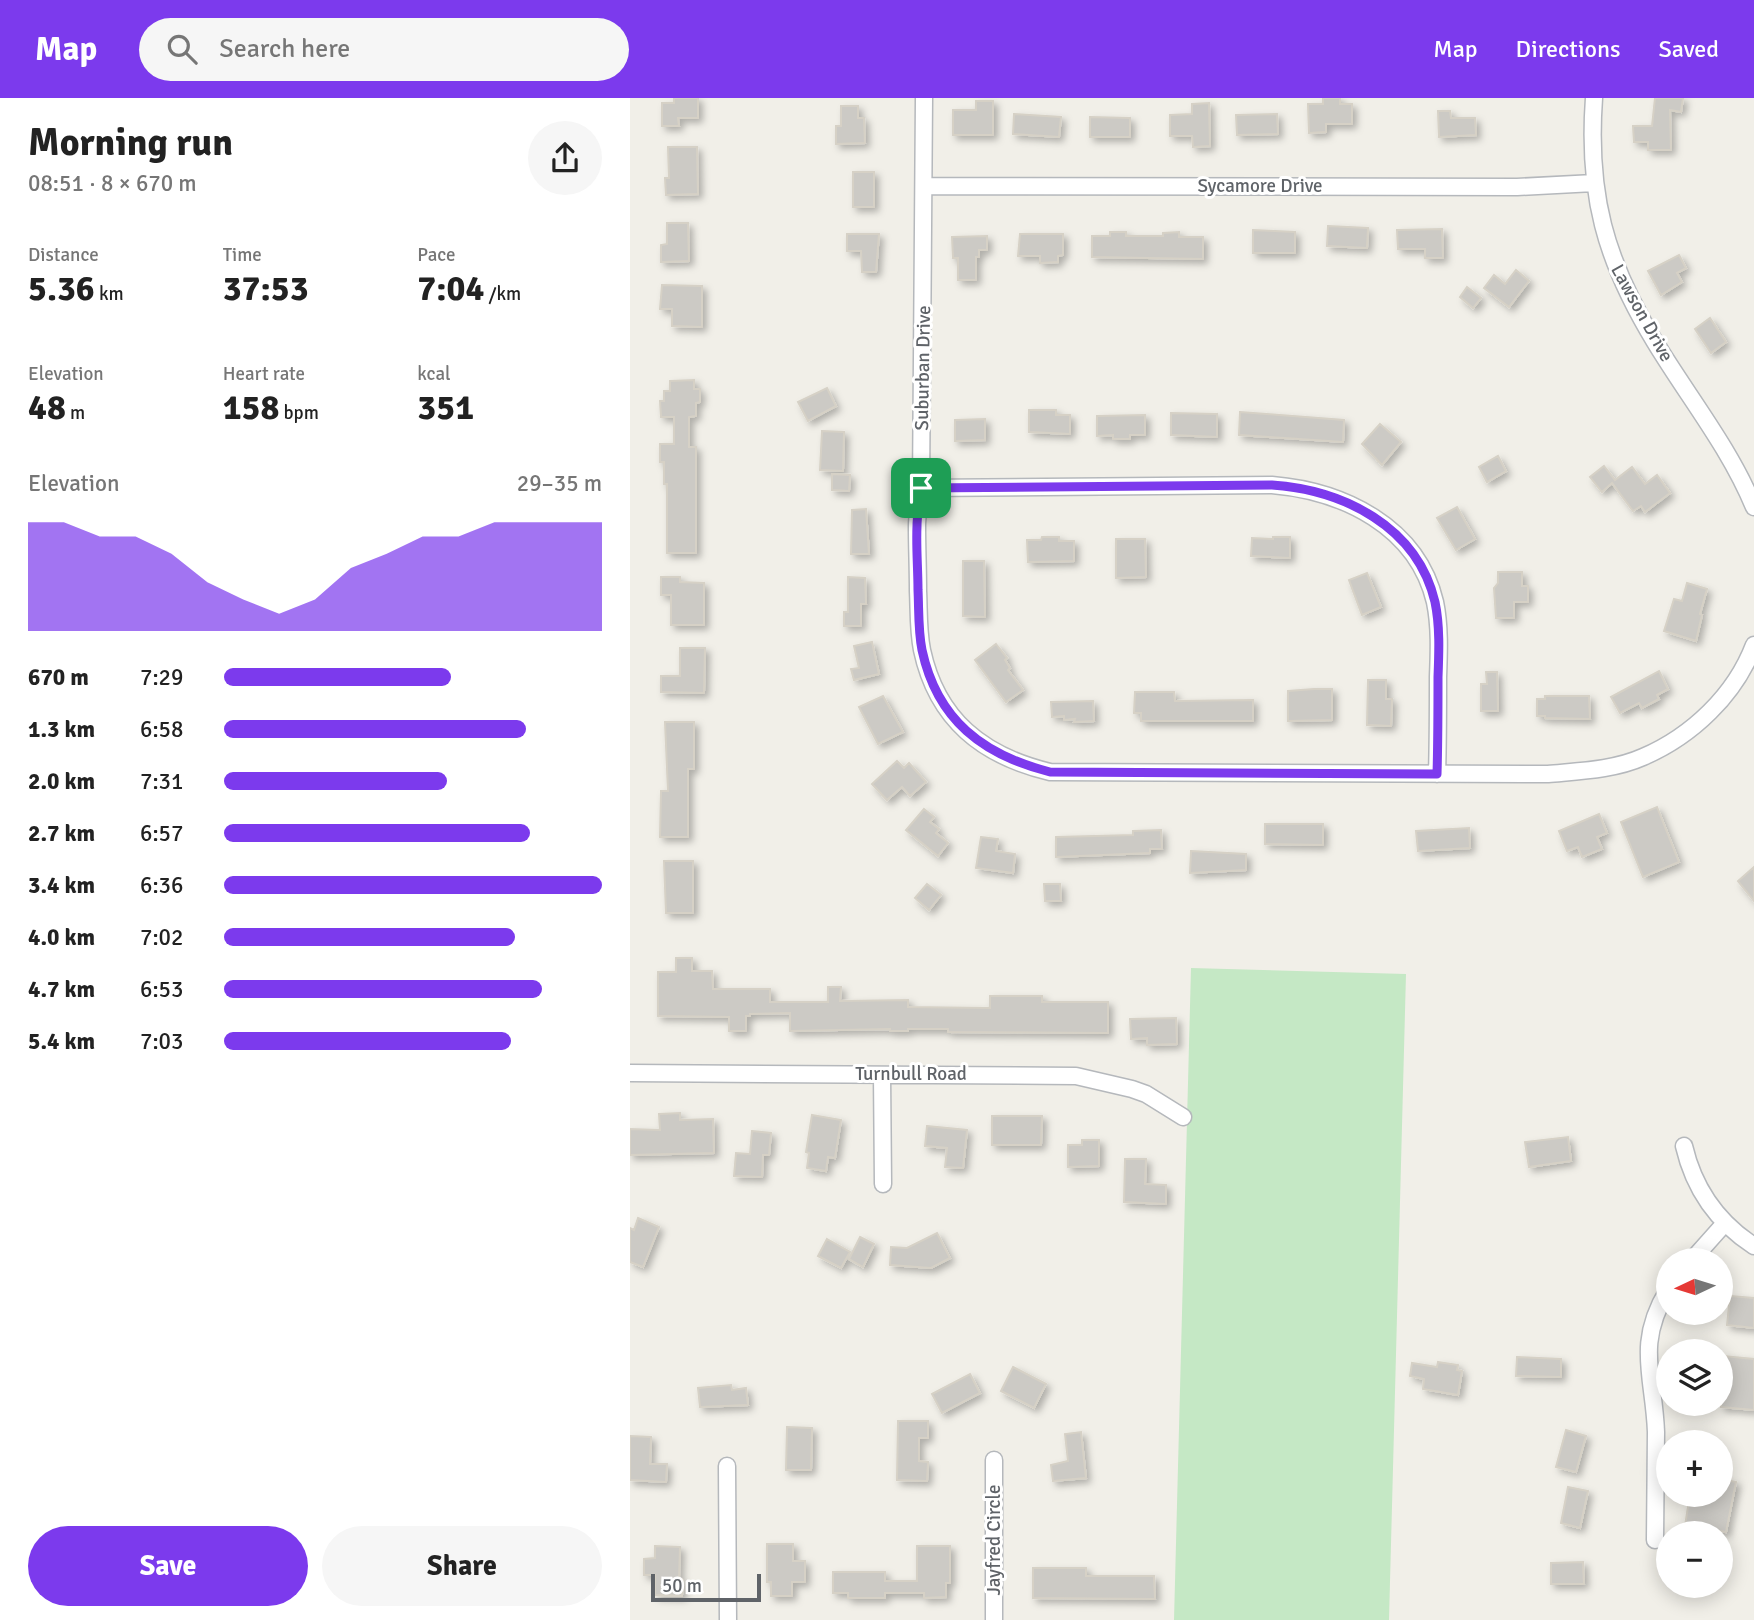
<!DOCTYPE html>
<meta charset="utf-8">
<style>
:root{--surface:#fff;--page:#f6f6f6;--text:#222;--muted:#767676;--accent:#7c3aed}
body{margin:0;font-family:Signika,sans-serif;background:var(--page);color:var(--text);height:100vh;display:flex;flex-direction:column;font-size:26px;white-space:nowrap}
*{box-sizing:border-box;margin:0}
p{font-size:23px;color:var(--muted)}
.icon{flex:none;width:38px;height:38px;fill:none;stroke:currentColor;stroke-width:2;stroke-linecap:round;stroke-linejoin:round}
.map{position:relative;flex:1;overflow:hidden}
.sheet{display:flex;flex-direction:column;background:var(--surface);width:630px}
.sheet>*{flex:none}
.needle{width:46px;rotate:266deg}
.controls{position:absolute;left:1026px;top:1150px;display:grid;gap:14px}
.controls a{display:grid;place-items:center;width:77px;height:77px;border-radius:50%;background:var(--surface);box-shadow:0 4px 18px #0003;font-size:35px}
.scale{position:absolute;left:21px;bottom:18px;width:110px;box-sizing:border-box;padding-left:7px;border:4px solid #5f6368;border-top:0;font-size:19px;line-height:24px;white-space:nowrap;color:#5f6368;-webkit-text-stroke:5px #fff;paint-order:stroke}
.pin{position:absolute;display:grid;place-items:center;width:60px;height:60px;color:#fff;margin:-30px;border-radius:14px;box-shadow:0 4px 10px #0006}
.round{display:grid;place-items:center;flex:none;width:74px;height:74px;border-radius:37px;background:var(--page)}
.overview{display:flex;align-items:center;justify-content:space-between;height:119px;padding:0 28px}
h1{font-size:38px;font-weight:700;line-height:52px}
.stats{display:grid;grid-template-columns:repeat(3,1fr);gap:10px;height:119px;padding:7px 28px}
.stats div{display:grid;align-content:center}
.stats b{font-size:35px;font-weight:700}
.stats small{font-size:19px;font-weight:400}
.stats p{font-size:19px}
.chart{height:196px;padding:14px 28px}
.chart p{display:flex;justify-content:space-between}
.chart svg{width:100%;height:126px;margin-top:7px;fill:var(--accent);opacity:.7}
.action{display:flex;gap:14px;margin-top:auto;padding:14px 28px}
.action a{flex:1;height:80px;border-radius:42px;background:var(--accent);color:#fff;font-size:28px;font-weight:700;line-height:80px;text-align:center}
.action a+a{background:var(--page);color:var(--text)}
ul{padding:0 28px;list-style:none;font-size:23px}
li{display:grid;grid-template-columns:112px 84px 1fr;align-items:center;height:52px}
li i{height:18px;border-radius:9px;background:var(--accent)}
header{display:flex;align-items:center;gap:42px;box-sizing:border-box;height:98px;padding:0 35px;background:var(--accent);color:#fff}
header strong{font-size:33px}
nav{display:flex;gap:38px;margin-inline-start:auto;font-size:24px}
.search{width:490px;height:63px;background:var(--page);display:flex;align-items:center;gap:18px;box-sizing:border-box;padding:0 24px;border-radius:38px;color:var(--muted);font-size:26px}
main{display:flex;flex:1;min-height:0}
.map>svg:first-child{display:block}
</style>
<header>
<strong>Map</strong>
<div class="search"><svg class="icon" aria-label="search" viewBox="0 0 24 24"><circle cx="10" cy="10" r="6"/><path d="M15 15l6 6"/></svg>Search here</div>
<nav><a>Map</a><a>Directions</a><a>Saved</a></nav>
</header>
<main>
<section class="sheet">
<div class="overview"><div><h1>Morning run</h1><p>08:51 · 8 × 670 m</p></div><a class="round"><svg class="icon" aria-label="share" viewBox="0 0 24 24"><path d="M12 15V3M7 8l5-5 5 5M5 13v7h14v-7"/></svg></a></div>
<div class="stats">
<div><p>Distance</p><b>5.36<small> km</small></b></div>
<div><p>Time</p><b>37:53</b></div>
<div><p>Pace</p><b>7:04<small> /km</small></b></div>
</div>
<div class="stats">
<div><p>Elevation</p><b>48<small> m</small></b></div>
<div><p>Heart rate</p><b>158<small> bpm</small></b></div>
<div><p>kcal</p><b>351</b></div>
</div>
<div class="chart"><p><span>Elevation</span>29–35 m</p>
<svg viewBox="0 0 160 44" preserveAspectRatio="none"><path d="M0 44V6L10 6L20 11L30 11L40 17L50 27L60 33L70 38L80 33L90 22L100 17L110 11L120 11L130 6L140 6L150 6L160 6V44z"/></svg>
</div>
<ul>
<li><b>670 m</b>7:29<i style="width:60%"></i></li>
<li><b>1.3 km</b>6:58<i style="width:80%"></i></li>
<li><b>2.0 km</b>7:31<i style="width:59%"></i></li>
<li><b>2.7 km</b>6:57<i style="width:81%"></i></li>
<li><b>3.4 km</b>6:36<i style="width:100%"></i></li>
<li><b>4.0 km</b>7:02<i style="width:77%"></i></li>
<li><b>4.7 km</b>6:53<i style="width:84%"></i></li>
<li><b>5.4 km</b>7:03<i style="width:76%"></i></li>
</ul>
<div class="action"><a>Save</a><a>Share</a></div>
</section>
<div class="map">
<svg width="1124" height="1522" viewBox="0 0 1124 1522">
<defs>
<filter id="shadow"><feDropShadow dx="4" dy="4" stdDeviation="3.5" flood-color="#0004"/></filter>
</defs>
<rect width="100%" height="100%" fill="#f1efe8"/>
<path fill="#c5e8c5" d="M561,870l215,6 -17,646h-215z"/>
<path fill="#cccac5" stroke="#d6d1c6" stroke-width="2" filter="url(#shadow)" d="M44,0h24v20h-20l1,8h-17v-23h12z
M693,0h17v6h12v20h-26v8l-17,1 -1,-29h15z
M1025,0h28l-2,14 -11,-2 1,40h-23v-8h-14l-1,-16h19z
M346,3h17v34h-40v-25h23z
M579,5l1,43 -17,1 -1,-11h-22v-21l22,-1v-10z
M211,8h17v12h6l1,25 -29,1v-18h5z
M808,13h12l1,7h24l1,17 -37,2z
M384,16l47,3 -2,20 -46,-3z
M647,16l1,20 -41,1 -1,-20z
M460,19l40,1v19h-40z
M38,49h29l1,47 -32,1 -1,-17h4z
M223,74h21v35h-21z
M37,125h21l1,38 -28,1v-17l6,-1z
M698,128l40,2 -1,20 -40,-2z
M812,131l1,29h-18v-9h-27l-1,-19z
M623,132l42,2v21h-42z
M480,134h16v4h37v-3l16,-1v5h24v22l-111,-2v-21h18z
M217,136h32l-3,38h-14l-1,-21h-14z
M390,136h43v21l-5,1v6l-18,1v-7h-22z
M357,138v14h-8v7h-3v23h-18v-22h-5l-1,-21z
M1049,157l7,13 -9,5 5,9 -21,13 -13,-24z
M886,172l13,11 -20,26 -25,-19 10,-13 11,9z
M32,187l40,1v41l-30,-1v-17h-12z
M837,189l14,11 -8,10 -13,-11z
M1080,220l16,24 -15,11 -16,-24z
M64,282v9h6v13l-4,1v13l-7,1v30h7v106h-29v-69h-3v-22h-4v-18h14v-27h-13l-1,-16h4v-10h6v-10z
M197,290l9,18 -28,15 -10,-19z
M399,312h27v5h14v19l-41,-2z
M610,314l104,8 -1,22 -104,-7z
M541,315l46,1v23l-46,-2z
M515,317v20h-15v4h-17v-4l-16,1v-20z
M355,321v21l-30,1v-21z
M750,326l21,18 -19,23 -20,-21z
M192,333l22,1 -1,39 -23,-1z
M868,358l8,15 -19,11 -8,-15z
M974,368l11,14 17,-13 13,17 12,-9 13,18 -25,19 -4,-6 -8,5 -21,-28 -10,9 -12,-15z
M202,376l18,1 -1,16 -17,-1z
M827,409l18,32 -19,11 -19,-32z
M236,411l3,45h-18l1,-44z
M412,439h17v4h15v20l-46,1 -1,-22h14z
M643,439h17v21l-39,-2 1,-18 21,1z
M486,441h29l1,38 -30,1z
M333,463h21l1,56 -22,-1z
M868,474h24v14h6v16h-14v16h-18l-2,-30 4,-5z
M737,475l14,34 -19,8 -13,-35z
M31,479h19v5l24,1v42h-33v-30h-10z
M218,479l17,1 1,26h-5v22h-17v-14h4z
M1057,485l20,6 -7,25 2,1 -6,26 -32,-10 10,-32 8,2z
M242,544l7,32 -25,6 -3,-11 8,-1 -5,-22z
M366,546l11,14 -2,2 5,8 -2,2 15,20 -17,12 -31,-42z
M50,550h25l-1,45 -43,-1v-16h19z
M1029,573l9,18 -11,6 2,4 -17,9 -3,-5 -19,10 -9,-16z
M856,574h11l1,39h-17v-27h6z
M738,582h18v19h6l-1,27 -24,-1z
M684,591h18v31l-44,1v-30z
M505,594h39l1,9 78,-1v21h-112v-8h-7z
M253,598l20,36 -25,12 -19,-37z
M915,598h44l1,23 -45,-1v-2h-8v-17h8z
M463,603l1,20 -20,1 1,-3 -11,1v-4l-12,1 -1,-15z
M35,624h29v47h-6v68h-28l1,-46h7z
M267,663l7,7 5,-5 17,19 -16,14 -8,-9 -15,13 -15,-16z
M1027,709l22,55 -36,15 -22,-55z
M294,711l10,8 -4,5 9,7 -3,4 12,10 -10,13 -32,-26z
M969,716l8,19 -10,4 5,12 -20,8 -4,-10 -11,4 -8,-20z
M635,726h58v21l-58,-1z
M839,730l1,20 -52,3 -2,-20z
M531,732l1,19h-12v4l-94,4v-20l77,-2v-4z
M351,739l17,2 -2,12 19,3 -2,19 -37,-5z
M561,753l55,3v16l-56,3z
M34,763h29v52h-27z
M1124,769v34l-16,-20z
M297,786l14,11 -12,15 -14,-12z
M414,786h16l1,17h-16z
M46,860h16v13h20l1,18h57v13h58v-15h13l-1,14 68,-1v7l82,1v-12h52v6h66v31l-160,-1v-3h-40v2h-18v-2l-100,2v-18l-40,1v2h-4v15h-17v-14l-71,-1v-44h18z
M546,920l1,26 -30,1v-7l-16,1 -1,-20z
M50,1015v7l33,-1 1,34 -84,2v-26l30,1 -1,-16z
M182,1017l29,5 -6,38 -7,-1 -2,14 -19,-3 2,-15 -3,-1z
M362,1018h50l-1,29h-49z
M297,1028l40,4 -4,38 -18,-1 2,-19 -22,-2z
M122,1033l19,2 -2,22h-6l-1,22 -28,-1 2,-23 14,1z
M938,1039l3,24 -42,6 -4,-25z
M452,1042h17v26l-31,1v-22h14z
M495,1061h21l-1,25 21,1v19l-42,-2z
M8,1120l21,9 -16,40 -13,-5v-34l4,2z
M307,1135l13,25 -19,10 -41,-3 1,-18 16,1z
M230,1139l14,7 -11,23 -14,-8z
M197,1141l23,13 -9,16 -23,-12z
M1100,1198l24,2v30l-27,-3z
M1093,1258l31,3v51l-33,-3 2,-24h-3v-17h3z
M887,1259l44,2v18l-45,-1z
M808,1264l20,3 -1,5 5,1 -4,24 -35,-6 1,-10 -14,-3 2,-13 25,4z
M383,1269l33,17 -12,24 -33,-17z
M340,1276l10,19 -38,20 -10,-19z
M101,1287l1,5 14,-2 2,17 -48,2 -2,-19z
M268,1323h30v17h-9v23l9,1 -1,19 -30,-1z
M157,1329l25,1 -1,42h-25z
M936,1332l20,6 -10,36 -20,-5z
M451,1334l5,46 -33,3 -2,-16 17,-4 -3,-27z
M0,1338l21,1 -1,27h17l-1,18 -36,-2z
M1090,1381l16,3 -10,50 -41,-6 5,-32h30z
M938,1389l20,4 -8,37 -19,-5z
M137,1446h26v17h12v21h-13v14h-21v-14h-4z
M25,1448l25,1 -1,32 4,1 -1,16 -27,-1v-20h-11v-16l11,-1z
M287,1448h33v37h-4v14l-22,1v-5h-39v5h-37v-5h-15v-21h52v9h32z
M953,1464l1,22h-33v-21z
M403,1470h53v8h68l1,23 -122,-1z"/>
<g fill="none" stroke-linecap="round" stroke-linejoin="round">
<g stroke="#b5b8bc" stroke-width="19">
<path id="minor" d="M294,0l-3,390c-1,13 -4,26 -4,38 0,21 1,43 1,65 1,19 0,39 4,59 15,70 61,106 128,122l498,2c31,-3 66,-4 95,-17 49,-21 92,-62 111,-112
M964,0c-7,96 11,162 61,244 34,56 74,105 99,165
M295,88l592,1 77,-4
M291,390l351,-3c71,6 145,41 163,117 5,24 4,50 3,75 0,32 0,65 -1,97
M0,975l446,3 56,13 14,5 37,23
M252,977l1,109
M1054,1048c10,43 33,76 70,100
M1062,1162l33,-37
M97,1368l1,154
M1025,1442c0,-36 1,-72 1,-108 -2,-56 -21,-88 12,-142
M364,1522v-160"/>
</g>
<use href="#minor" stroke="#fff" stroke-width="16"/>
</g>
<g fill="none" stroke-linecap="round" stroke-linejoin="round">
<g stroke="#fff" stroke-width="14">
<path id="route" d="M642,387c71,5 145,41 163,117 5,24 4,50 3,75 0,32 0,65 -1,97l-387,-2c-67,-17 -113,-52 -128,-122 -4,-20 -3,-40 -4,-60 0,-21 -2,-43 -1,-64 0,-12 3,-25 4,-38z"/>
</g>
<use href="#route" stroke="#7c3aed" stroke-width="9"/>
</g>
<g text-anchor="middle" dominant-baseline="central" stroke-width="6" stroke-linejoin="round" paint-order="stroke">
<g font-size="19" fill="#5f6368" stroke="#fff">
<text x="630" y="88">Sycamore Drive</text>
<text transform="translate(1012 215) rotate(61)">Lawson Drive</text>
<text transform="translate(293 270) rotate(-89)">Suburban Drive</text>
<text x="281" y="976">Turnbull Road</text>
<text transform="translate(364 1442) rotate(-90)">Jayfred Circle</text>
</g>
</g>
</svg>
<div class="controls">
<a><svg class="needle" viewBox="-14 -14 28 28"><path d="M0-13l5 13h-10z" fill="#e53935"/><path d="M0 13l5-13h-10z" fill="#767676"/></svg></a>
<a><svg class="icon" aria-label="layers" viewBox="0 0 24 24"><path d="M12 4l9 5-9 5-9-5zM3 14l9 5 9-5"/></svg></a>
<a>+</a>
<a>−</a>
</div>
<div class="scale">50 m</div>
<div class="pin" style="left:291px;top:390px;background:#1e9e55"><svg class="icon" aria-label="arrive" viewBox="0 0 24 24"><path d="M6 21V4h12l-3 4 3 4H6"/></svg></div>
</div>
</main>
